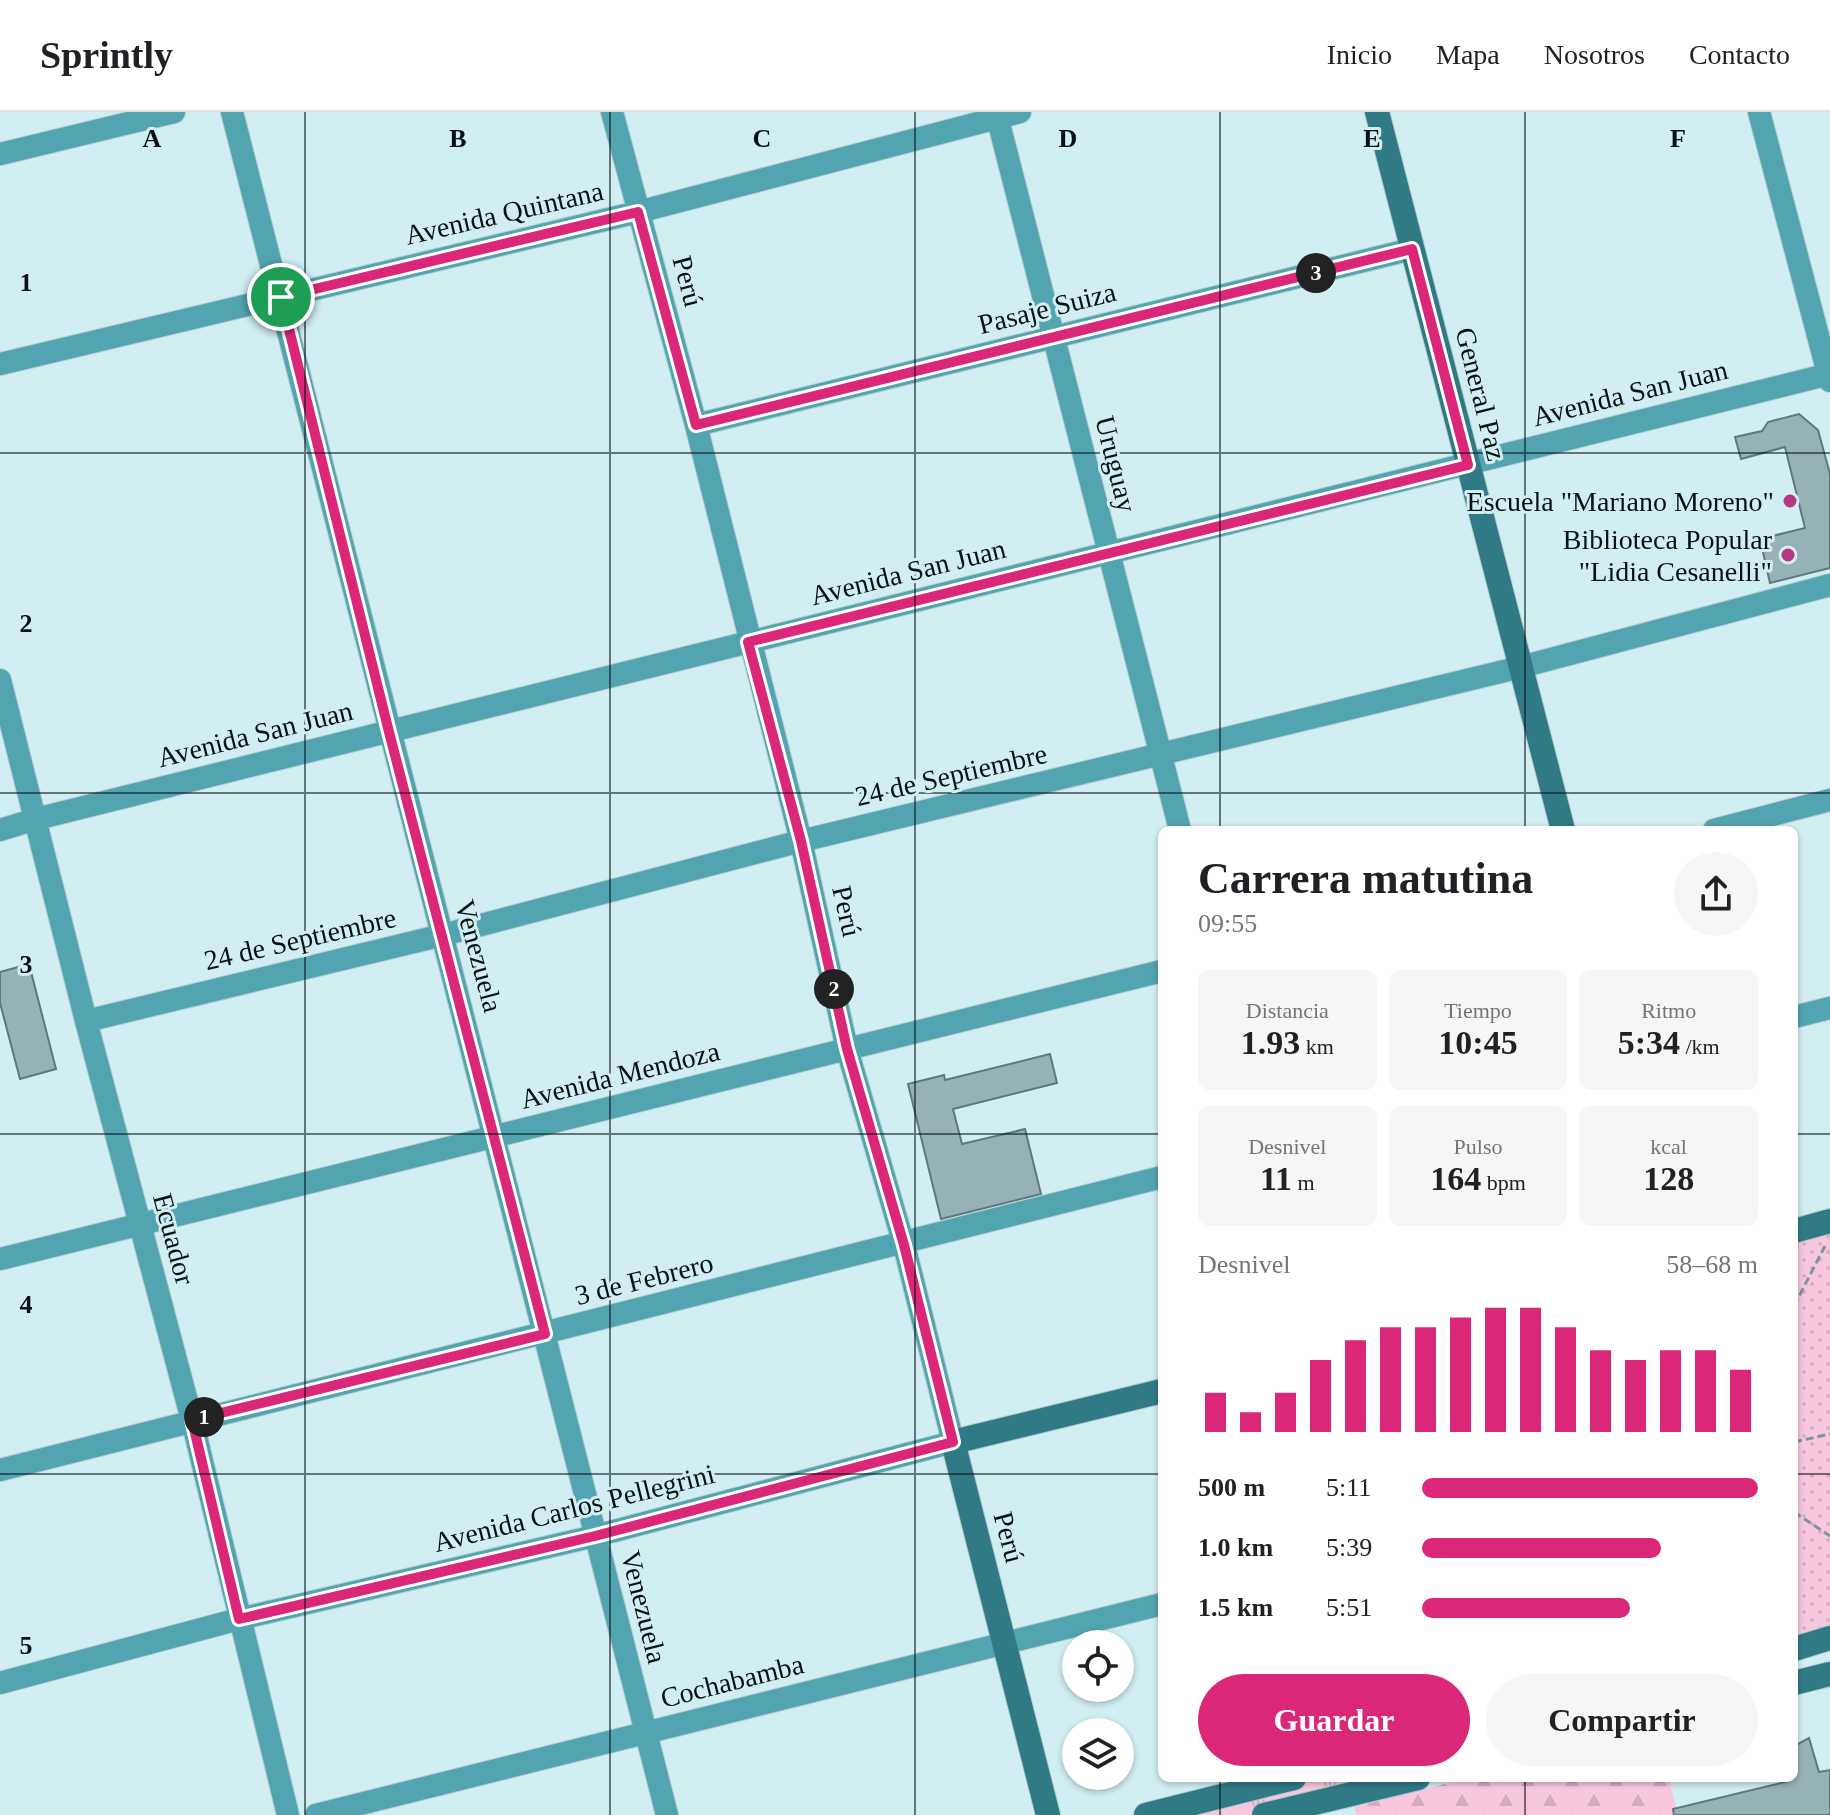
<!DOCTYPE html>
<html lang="es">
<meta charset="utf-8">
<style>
:root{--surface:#fff;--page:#f6f6f6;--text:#202124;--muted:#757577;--line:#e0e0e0;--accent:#db2777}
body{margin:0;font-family:"Times New Roman",serif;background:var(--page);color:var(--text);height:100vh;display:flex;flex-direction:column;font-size:30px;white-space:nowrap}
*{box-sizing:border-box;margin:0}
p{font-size:26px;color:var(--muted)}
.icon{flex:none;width:44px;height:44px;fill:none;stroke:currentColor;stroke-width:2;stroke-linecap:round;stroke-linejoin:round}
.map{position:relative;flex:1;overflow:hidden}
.details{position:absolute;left:1158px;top:714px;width:640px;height:956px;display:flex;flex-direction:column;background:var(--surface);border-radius:12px;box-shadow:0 2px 6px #0004}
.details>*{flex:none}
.controls{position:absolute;left:1062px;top:1518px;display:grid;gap:16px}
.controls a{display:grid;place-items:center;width:72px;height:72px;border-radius:50%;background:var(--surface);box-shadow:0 2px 6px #0004;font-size:40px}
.pin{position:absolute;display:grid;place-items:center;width:68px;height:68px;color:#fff;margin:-34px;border:4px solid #fff;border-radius:50%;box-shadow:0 2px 8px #0007}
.km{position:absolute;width:40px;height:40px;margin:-20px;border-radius:50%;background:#222;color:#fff;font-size:22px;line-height:40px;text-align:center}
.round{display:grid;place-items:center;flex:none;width:84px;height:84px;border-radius:42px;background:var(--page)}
.headline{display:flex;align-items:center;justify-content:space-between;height:136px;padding:0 40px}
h1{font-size:44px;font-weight:700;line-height:60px}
.figures{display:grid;grid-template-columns:repeat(3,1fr);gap:12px;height:136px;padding:8px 40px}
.figures div{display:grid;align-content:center;border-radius:12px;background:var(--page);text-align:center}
.figures b{font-size:34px;font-weight:700}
.figures small{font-size:22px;font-weight:400}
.figures p{font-size:22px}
.chart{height:224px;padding:16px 40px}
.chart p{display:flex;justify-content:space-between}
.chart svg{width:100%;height:144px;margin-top:8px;stroke:var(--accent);stroke-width:6}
.action{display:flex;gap:16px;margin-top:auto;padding:16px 40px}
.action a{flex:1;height:92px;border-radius:48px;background:var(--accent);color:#fff;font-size:32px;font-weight:700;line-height:92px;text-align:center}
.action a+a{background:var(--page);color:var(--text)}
ul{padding:0 40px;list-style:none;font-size:26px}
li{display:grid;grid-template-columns:128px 96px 1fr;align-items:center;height:60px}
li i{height:20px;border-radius:10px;background:var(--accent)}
header{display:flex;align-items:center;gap:48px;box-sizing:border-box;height:112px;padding:0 40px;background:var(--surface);border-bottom:2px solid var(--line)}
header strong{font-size:38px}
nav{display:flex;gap:44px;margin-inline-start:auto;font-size:28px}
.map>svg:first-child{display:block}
</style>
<header>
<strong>Sprintly</strong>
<nav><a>Inicio</a><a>Mapa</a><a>Nosotros</a><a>Contacto</a></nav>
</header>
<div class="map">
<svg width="1830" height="1703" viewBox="0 0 1830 1703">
<defs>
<pattern id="grass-tufts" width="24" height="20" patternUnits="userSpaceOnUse" patternTransform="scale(2)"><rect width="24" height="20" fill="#f8c7de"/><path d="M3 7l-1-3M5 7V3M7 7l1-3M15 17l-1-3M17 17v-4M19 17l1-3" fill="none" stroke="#d3aabe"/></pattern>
<pattern id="forest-firs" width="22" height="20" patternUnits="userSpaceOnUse" patternTransform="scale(2)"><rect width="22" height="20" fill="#f8c7de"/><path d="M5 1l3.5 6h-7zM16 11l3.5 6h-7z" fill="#d3aabe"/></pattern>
<pattern id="park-dots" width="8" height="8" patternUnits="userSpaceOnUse" patternTransform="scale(2)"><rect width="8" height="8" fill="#f8c7de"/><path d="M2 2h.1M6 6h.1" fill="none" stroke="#d3aabe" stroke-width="1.8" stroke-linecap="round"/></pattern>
</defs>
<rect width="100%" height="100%" fill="#d1eef3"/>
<path fill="url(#grass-tufts)" d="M1294,1666h124l-154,37h-118z"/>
<path fill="url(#forest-firs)" d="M1468,1666h201l9,37h-322l-2,-8z"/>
<path fill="url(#park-dots)" d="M1830,1109v417l-36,11v-418z"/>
<path fill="#96b2b6" stroke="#5e797d" stroke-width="2" d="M1799,302l19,16 12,44v94l-60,15 -10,-44 45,-11 -20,-81 -44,12 -6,-22 27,-6 6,-9z
M29,852l27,105 -36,10 -20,-76v-31z
M1050,942l7,29 -104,26 9,35 63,-15 16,65 -100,25 -33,-135 36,-9 1,5z
M1809,1626l10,34 11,-2v45h-156l-1,-6 116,-28 -1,-3h6v-32z"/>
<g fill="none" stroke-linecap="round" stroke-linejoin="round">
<g stroke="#b1cbcf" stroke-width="24">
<path id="street" d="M232,0l435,1703
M996,0l184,718
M1759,0l71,269
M0,42l174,-42
M0,252l638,-152 382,-100
M696,313l716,-176
M0,568l86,341 106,399 96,395
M0,718l36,-11 1794,-445
M1714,718l116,-30
M1794,905l36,-9
M86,909l357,-86 358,-94 720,-174 309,-82
M0,1147l1162,-288
M0,1358c386,-101 775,-192 1162,-293
M0,1571l239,-64 356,-83 358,-94 -49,-197 -57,-196 -46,-208 -105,-416 -84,-313
M316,1703l846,-211"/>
</g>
<g stroke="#b1cbcf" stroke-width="26">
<path id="secondary" d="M1377,0l186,718
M1794,1119l36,-10
M1794,1537l36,-11
M1794,1571l36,-9
M1048,1703l-95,-373 209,-51
M1146,1703l148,-37
M1264,1703l154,-37"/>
</g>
<path stroke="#809599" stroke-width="3" stroke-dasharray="8 4" stroke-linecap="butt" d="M1794,1194l31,-60
M1794,1330l36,-8
M1794,1400l36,24"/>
<use href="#street" stroke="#52a4b1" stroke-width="22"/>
<use href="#secondary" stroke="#307a86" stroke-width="24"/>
</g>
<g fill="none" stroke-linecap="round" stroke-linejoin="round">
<g stroke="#fff" stroke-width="16">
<path id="route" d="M638,100l58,213 716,-176 56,216 -720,177 53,199 46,208 57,196 49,197 -358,94 -356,83 -47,-199 353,-86 -156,-602 -108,-435z"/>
</g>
<use href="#route" stroke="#db2777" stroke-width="10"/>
</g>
<path fill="none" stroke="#081214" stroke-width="2" stroke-opacity="0.55" d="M305,0v1703M610,0v1703M915,0v1703M1220,0v718M1525,0v718M0,341h1830M0,681h1830M0,1022h1162M1794,1022h36M0,1362h1162M1794,1362h36M1220,1666v37M1525,1666v37"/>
<g fill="#b73782" stroke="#d1eef3" stroke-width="3">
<circle cx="1790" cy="389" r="8"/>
<circle cx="1788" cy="443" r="8"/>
</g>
<g text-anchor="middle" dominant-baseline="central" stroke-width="6" stroke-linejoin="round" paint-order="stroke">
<g font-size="28" fill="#081214" stroke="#d1eef3">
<text transform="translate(504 101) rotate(-13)">Avenida Quintana</text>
<text transform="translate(688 169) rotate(75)">Perú</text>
<text transform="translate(1047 196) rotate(-14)">Pasaje Suiza</text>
<text transform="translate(1630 281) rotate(-14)">Avenida San Juan</text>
<text transform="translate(1481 282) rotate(76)">General Paz</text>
<text transform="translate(1116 352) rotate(76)">Uruguay</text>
<text transform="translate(908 460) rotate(-14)">Avenida San Juan</text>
<text transform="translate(255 622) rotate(-14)">Avenida San Juan</text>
<text transform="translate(951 663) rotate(-13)">24 de Septiembre</text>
<text transform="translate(847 799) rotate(77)">Perú</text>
<text transform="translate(300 827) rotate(-13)">24 de Septiembre</text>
<text transform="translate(479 844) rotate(75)">Venezuela</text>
<text transform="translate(620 963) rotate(-14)">Avenida Mendoza</text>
<text transform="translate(174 1127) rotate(75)">Ecuador</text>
<text transform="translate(644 1167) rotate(-14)">3 de Febrero</text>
<text transform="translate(574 1396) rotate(-14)">Avenida Carlos Pellegrini</text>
<text transform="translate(1009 1425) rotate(75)">Perú</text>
<text transform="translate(644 1495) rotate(76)">Venezuela</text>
<text transform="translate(732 1569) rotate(-14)">Cochabamba</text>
</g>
<g font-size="28" fill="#081214" stroke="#d1eef3" text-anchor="end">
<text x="1774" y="389">Escuela "Mariano Moreno"</text>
<text x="1772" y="427">Biblioteca Popular<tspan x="1772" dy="32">"Lidia Cesanelli"</tspan></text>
</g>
</g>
<g font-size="26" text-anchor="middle" font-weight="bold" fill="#081214" stroke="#d1eef3" stroke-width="6" stroke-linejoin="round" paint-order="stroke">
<text x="152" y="35">A</text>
<text x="458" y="35">B</text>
<text x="762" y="35">C</text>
<text x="1068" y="35">D</text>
<text x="1372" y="35">E</text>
<text x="1678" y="35">F</text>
<text x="26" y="179">1</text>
<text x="26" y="520">2</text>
<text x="26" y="861">3</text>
<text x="26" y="1201">4</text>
<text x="26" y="1542">5</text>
</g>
</svg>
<div class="controls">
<a><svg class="icon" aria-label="locate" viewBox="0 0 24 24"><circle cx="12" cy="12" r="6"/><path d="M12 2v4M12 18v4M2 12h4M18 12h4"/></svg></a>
<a><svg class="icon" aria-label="layers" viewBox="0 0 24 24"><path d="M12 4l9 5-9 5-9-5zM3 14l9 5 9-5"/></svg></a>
</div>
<div class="pin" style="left:281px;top:185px;background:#1e9e55"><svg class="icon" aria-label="arrive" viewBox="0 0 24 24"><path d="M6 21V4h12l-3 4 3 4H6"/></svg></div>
<b class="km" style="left:204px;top:1305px">1</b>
<b class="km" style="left:834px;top:877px">2</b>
<b class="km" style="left:1316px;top:161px">3</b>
<section class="details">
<div class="headline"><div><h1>Carrera matutina</h1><p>09:55</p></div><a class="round"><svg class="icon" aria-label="share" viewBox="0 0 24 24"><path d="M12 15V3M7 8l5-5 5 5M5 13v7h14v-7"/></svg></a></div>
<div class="figures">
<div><p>Distancia</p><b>1.93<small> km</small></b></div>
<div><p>Tiempo</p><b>10:45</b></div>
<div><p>Ritmo</p><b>5:34<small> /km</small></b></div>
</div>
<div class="figures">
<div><p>Desnivel</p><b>11<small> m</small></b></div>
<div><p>Pulso</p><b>164<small> bpm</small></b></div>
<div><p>kcal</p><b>128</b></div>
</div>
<div class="chart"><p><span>Desnivel</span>58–68 m</p>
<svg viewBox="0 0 160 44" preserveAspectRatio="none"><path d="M5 44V32M15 44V38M25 44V32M35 44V22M45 44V16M55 44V12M65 44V12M75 44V9M85 44V6M95 44V6M105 44V12M115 44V19M125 44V22M135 44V19M145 44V19M155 44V25"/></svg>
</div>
<ul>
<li><b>500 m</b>5:11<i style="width:100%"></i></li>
<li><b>1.0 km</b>5:39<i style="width:71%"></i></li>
<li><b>1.5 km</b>5:51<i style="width:62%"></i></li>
</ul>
<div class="action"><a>Guardar</a><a>Compartir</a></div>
</section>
</div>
